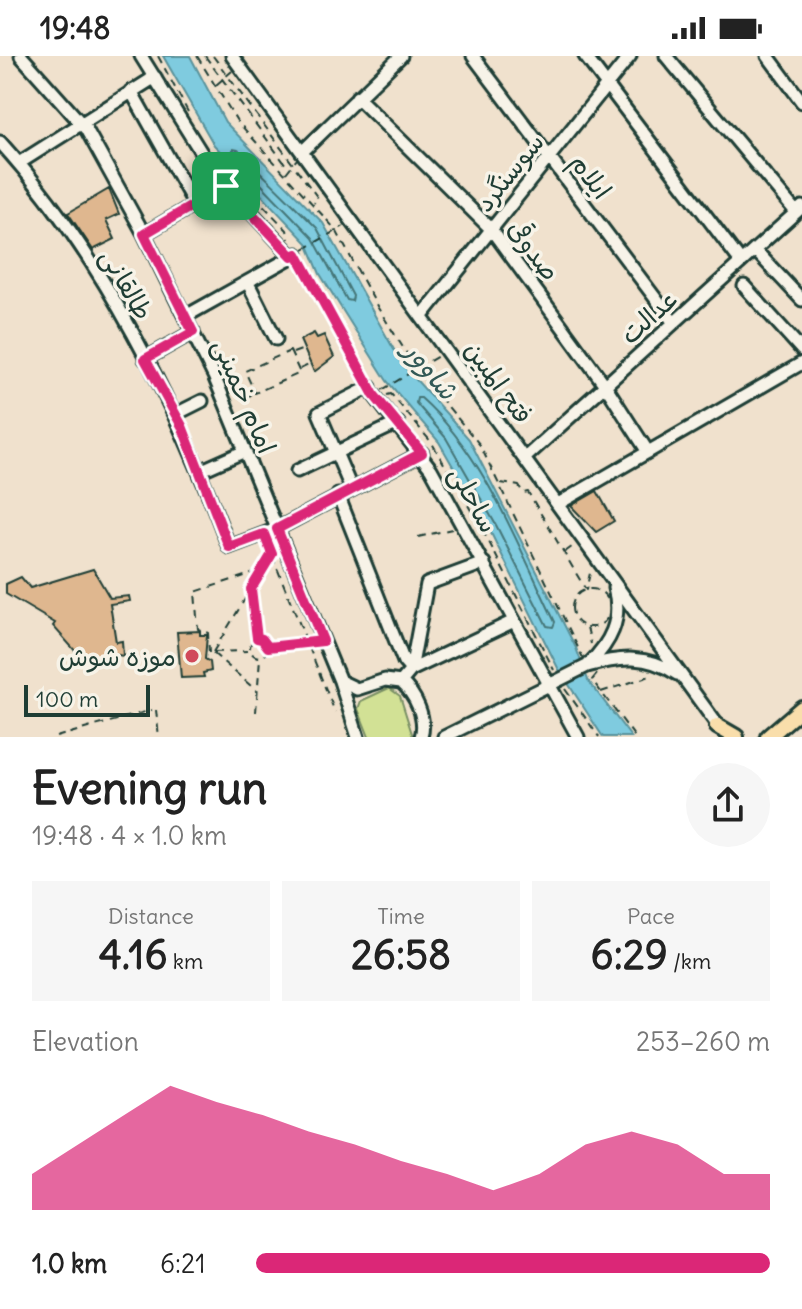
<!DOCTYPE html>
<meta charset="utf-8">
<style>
:root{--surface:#fff;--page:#f6f6f6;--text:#222;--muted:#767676;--accent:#db2777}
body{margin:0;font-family:Delius,"Playpen Sans Arabic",sans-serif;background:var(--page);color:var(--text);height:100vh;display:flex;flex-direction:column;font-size:30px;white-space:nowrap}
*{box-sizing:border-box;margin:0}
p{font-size:26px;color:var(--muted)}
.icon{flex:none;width:44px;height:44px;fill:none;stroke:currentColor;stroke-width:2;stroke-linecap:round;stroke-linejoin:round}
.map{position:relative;height:681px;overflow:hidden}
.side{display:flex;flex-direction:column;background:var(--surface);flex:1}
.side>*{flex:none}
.scale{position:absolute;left:24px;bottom:20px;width:126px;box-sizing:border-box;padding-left:8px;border:4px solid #1f3d34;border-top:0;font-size:22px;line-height:28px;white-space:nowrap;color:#1f3d34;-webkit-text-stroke:6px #f7f3e8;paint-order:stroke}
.pin{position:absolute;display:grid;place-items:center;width:68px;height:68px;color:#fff;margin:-34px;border-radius:16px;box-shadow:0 4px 12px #0006}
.round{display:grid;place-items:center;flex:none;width:84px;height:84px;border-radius:42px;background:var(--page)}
.overview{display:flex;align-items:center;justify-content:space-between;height:136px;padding:0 32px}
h1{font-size:44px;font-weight:700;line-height:60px}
.stats{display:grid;grid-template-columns:repeat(3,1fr);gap:12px;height:136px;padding:8px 32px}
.stats div{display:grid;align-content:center;border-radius:0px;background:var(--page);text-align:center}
.stats b{font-size:40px;font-weight:700}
.stats small{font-size:22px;font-weight:400}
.stats p{font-size:22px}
.chart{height:224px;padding:16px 32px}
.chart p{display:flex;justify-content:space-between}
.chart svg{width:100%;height:144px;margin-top:8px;fill:var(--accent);opacity:.7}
ul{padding:0 32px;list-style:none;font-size:26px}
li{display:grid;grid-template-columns:128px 96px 1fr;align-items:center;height:60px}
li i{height:20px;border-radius:10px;background:var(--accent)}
.status{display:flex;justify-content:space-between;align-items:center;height:56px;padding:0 40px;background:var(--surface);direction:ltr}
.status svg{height:22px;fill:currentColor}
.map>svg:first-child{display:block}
</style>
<div class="status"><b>19:48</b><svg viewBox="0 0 49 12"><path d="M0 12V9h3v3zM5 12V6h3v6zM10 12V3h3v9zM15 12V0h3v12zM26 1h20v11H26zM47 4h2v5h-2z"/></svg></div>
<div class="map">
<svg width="802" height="681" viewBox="0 0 802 681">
<rect width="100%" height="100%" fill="#f0e1cd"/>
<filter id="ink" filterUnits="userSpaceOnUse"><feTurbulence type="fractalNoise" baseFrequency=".0125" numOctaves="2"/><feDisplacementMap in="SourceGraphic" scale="16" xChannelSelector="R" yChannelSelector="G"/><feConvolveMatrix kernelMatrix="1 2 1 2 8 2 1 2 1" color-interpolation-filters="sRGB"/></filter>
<g filter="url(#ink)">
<path fill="#d2e195" stroke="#788f64" stroke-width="2" d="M389,632l11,8 13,41h-44l-11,-28 3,-8z"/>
<path fill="#7fcbdf" stroke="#59929b" stroke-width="2" d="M163,0h27l35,66 98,101 79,141 67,75 107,209 12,32 43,57h-28l-45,-69 -69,-139 -50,-87 -52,-61 -67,-107 -13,-31 -93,-98z"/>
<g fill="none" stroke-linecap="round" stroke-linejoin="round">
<path stroke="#457678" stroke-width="2" d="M233,93l5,1 79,78 36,68 -1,5 -5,-1 -34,-62 -81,-84z
M417,342h4c64,57 97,148 134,224l-2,5 -6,-1 -51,-101 -50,-87 -30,-35z"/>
</g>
<path fill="#dfb78f" stroke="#1f3d34" stroke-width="2" d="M109,133l10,25 -13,6 9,19 -22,11 -25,-37z
M314,277l3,5 7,-3 10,22 -20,15 -14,-32z
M597,435l17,30 -18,11 -25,-26z
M93,513l17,29 19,-2 1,5 -20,3 6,38 6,-1 1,15 -10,-2 -29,7 -31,-35 2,-3 -49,-29v-10l15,-7 9,11z
M200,575v4h7l-2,24 5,3 1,9 -8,2 1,4 -23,1 -4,-46z"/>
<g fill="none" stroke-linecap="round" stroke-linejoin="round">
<g stroke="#1f3d34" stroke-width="17">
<path id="minor" d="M21,0l65,73 58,105 70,142 126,305 18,56
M141,0l71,114 80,86
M232,0l489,674
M473,0l201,267
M585,0l156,206
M666,0l130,156
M768,0l34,46
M131,35l64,114
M357,41l134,132 114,156 43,67
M0,86c104,115 175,261 229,405l48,-18 145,-76
M302,96l99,-96
M19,107l136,-86
M144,178l82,-48
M755,194l47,50
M248,227l28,56
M744,230l58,64
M186,260l111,-62
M422,260l208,-260
M145,303l48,-27
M374,339l57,74 147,268
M176,358l26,-13
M526,401l276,-250
M200,415l45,-20
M297,415l101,-48
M351,432l-32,-75 51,-26
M338,439l66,167 7,8
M558,448l244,-141
M588,609c22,-22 35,-45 26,-77
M587,610c33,-9 60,-12 90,8
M411,614l16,-86 57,-21
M340,625l17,8 28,-9 16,2c14,12 26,36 20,55
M401,626l10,-12 103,-49
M444,681l111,-55"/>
</g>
<g stroke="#1f3d34" stroke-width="20">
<path id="major" d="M717,670l19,11
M768,681l34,-29"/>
</g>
<path stroke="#1f3d34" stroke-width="2" stroke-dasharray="8 6" stroke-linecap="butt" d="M158,0l30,56
M197,0l40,65 99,109 42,78 40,63 62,74 103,213
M205,0l84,113
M213,0l105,142 -4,5
M216,29l16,-14
M215,99l72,75 2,9
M286,117l11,-14
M304,193l40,-23
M302,206l63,118
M290,295l10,22 -45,20 -10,-22z
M293,297l11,-4
M300,313l11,-5
M382,334l56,-34
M387,339l4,-1 41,49 55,95 67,132
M244,342l9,-4
M501,427l18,3 4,7 5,-1 58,98 5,-21
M418,481l34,-8
M267,487l68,169
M565,496l11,-8
M264,513l8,-15
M572 552a19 19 0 1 1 38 0a19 19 0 1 1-38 0Z
M587,571l4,17
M250 592a9 9 0 1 1 18 0a9 9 0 1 1-18 0Z
M269,591l46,-5
M213,596l38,-63 6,49
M214,596l33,-1
M209,597l-1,-20 -10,-4 -3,-37 68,-22 -12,19
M213,597l45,39
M597,618l-5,6 43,57
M565,633l34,48
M601,636l49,-16v-5
M156,654l3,27
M256,656l4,-54
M56,681l96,-27"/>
<use href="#minor" stroke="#f7f3e8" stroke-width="11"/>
<use href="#major" stroke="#f9deab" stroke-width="14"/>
<g stroke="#1f3d34" stroke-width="17" stroke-linecap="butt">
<path id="minor-bridge" d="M555,626l32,-16"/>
</g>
<use href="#minor-bridge" stroke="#f7f3e8" stroke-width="11"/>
</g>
</g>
<g fill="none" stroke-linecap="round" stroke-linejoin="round" filter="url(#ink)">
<g stroke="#fff" stroke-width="16">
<path id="route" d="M226,130l66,70 5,-2 77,141 48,58 -145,76 46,112 -55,6 -6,-8 -5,-1 -6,-49 21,-35 -8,-20 -35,13 -47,-121 -37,-67 48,-27 -49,-98z"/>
</g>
<use href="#route" stroke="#db2777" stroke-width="10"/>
</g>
<circle fill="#d1495b" stroke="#f7f3e8" stroke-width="3" cx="192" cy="600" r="8"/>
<g text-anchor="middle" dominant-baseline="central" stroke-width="7" stroke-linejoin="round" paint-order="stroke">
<g font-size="26" fill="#1f3d34" stroke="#f7f3e8">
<text transform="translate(509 116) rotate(-51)">سوسنگرد</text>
<text transform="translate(591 120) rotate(53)">ایلام</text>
<text transform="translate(534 194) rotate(54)">صدوقی</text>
<text transform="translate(127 228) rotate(60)">طالقانی</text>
<text transform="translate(649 260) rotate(-42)">عدالت</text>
<text transform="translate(499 326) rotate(54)">فتح المبین</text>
<text transform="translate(245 340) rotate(67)">امام خمینی</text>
<text transform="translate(474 443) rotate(61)">ساحلی</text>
</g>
<g font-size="26" fill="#1f3d34" stroke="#f7f3e8" text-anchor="end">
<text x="176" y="600">موزه شوش</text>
</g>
<g font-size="28" font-style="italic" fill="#325956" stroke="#f7f3e8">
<text transform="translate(431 314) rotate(50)">شاوور</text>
</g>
</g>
</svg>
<div class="scale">100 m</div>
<div class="pin" style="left:226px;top:130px;background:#1e9e55"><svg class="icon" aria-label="arrive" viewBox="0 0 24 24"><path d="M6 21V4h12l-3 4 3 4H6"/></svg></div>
</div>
<section class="side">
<div class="overview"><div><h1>Evening run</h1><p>19:48 · 4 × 1.0 km</p></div><a class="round"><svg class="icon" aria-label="share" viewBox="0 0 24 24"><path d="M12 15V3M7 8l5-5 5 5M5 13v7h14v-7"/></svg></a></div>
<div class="stats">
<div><p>Distance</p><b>4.16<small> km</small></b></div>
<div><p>Time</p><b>26:58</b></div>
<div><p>Pace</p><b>6:29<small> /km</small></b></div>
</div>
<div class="chart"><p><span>Elevation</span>253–260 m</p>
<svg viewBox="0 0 160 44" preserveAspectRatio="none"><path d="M0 44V33L10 24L20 15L30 6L40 11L50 15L60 20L70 24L80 29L90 33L100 38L110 33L120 24L130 20L140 24L150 33L160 33V44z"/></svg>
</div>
<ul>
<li><b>1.0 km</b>6:21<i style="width:100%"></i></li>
</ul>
</section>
